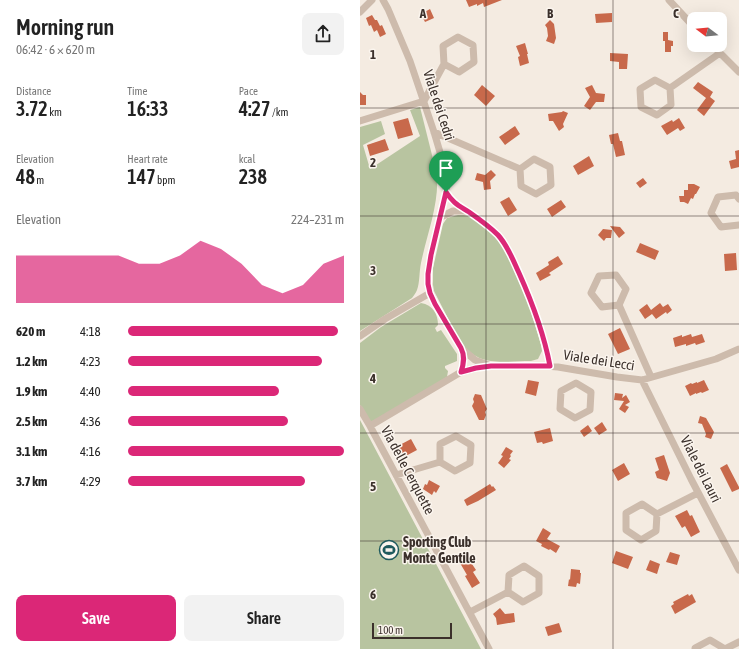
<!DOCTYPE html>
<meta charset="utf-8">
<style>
:root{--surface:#fff;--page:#f2f2f2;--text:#222;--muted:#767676;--accent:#db2777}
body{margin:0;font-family:"Asap Condensed",sans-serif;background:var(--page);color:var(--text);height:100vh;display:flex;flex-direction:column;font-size:15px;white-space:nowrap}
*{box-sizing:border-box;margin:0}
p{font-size:13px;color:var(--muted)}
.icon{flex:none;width:22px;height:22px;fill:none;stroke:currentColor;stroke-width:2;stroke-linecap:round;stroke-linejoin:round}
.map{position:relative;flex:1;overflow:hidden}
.panel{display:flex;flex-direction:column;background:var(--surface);width:360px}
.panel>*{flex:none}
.needle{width:26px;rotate:286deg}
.buttons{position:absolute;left:327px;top:12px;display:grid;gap:8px}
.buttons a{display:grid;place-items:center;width:40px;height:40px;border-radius:8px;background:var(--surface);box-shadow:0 4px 16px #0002;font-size:20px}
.scale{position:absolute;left:12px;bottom:10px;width:80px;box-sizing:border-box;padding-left:4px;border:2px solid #3b302b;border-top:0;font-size:11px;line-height:14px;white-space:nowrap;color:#3b302b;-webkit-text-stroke:3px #fbf5ee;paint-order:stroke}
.pin{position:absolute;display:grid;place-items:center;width:34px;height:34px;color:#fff;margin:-41px -17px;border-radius:50% 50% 50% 0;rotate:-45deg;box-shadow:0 0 4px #0007}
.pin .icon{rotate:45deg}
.round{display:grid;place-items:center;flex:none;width:42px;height:42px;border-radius:8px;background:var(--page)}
.summary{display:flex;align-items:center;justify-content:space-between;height:68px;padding:0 16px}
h1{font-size:22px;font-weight:600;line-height:30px}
.metrics{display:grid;grid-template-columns:repeat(3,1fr);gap:6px;height:68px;padding:4px 16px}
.metrics div{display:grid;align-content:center}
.metrics b{font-size:20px;font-weight:600}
.metrics small{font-size:11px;font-weight:400}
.metrics p{font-size:11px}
.chart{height:112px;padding:8px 16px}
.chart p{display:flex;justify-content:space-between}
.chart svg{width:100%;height:72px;margin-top:4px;fill:var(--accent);opacity:.7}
.cta{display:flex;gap:8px;margin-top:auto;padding:8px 16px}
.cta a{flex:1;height:46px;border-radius:8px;background:var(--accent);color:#fff;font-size:16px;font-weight:600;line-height:46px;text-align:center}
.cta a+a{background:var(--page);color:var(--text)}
ul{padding:0 16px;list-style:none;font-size:13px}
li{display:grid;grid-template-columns:64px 48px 1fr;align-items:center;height:30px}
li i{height:10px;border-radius:5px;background:var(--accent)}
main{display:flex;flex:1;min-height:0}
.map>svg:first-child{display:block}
</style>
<main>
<section class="panel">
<div class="summary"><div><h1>Morning run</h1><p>06:42 · 6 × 620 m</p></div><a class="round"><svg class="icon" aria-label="share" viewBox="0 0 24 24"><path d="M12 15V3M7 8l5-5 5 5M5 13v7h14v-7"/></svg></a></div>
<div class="metrics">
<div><p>Distance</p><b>3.72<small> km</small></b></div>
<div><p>Time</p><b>16:33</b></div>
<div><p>Pace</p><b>4:27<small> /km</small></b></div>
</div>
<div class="metrics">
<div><p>Elevation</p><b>48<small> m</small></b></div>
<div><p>Heart rate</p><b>147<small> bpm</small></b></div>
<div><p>kcal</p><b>238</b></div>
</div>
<div class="chart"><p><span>Elevation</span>224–231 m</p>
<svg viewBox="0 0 160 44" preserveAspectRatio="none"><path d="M0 44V15L10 15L20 15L30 15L40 15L50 15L60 20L70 20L80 15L90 6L100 11L110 20L120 33L130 38L140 33L150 20L160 15V44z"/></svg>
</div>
<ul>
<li><b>620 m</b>4:18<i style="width:97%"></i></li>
<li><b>1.2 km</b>4:23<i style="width:90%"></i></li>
<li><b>1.9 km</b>4:40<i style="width:70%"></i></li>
<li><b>2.5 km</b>4:36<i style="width:74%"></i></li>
<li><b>3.1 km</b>4:16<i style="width:100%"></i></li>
<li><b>3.7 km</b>4:29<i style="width:82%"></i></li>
</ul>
<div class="cta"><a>Save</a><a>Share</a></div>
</section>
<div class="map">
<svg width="379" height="649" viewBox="0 0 379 649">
<rect width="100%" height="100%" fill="#f4ebe1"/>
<path fill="#b8c4a0" d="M60,107l17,68c2,30 -10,59 -16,88 -2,9 -1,19 -4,27 -1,3 -3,5 -5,8l-52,33v-204l21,-6 4,13 -22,11 7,24 50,-33 -10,-26z
M98,215h6l7,2 23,18 4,5 9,14 22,51 12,40 1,6 -4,8 -7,2c-30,0 -53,7 -72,-21l-25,-49 -1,-6v-17l10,-44 4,-6z
M61,303c12,2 17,11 17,22l-3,3 2,4 4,-2 16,24v7l-12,5v2l3,3 -1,6 -76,47 -11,-19v-62l21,-16z
M0,420l121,229h-121z"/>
<path fill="#c8694b" d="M106,0h36l-18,7 -1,-4 -6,3v-2l-8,3z
M70,9l4,9 -9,4 -4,-8z
M252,13v9l-16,1 -1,-9z
M12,15l3,5h2l3,6 2,-1 4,9 -6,3 -3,-7 -3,2 -3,-7 -2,1 -3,-8z
M190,20l4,4 2,14 -2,6 -8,-3 2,-5 -1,-8 -2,-3z
M303,32h5v8l5,1v5h-2v6h-6v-11h-2z
M165,43l3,11h-1l2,9 -9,3 -2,-9 2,-1 -4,-10z
M250,53l18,1 -1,15h-8v-7l-9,-1z
M338,82l15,10 -3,5 5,4 -11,15 -7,-6 9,-12 -13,-10z
M122,85l13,11 -9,10 -12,-11z
M232,85l4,8 9,1 -1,8h-8l-6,8 -6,-4 6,-9 -5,-9z
M0,92l3,3h3v10h-6z
M203,111l5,2 -5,11 1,3 -5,4 -6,-10h-4l-1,-7 14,-2z
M48,118l5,17 -15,4 -5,-17z
M319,118l6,10 -5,3 -2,-3 -11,7 -6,-9 11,-6 1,2z
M155,126l5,8 -15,11 -6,-8z
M258,133l2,8h2l3,14 -9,2 -3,-13h-2l-2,-9z
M25,139l4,11 -19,6 -3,-11z
M379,150v17l-8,2 -2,-8 7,-2 -1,-8z
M229,156l5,10 -16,9 -5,-9z
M131,170l5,5 -6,6 1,8 -7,1 -1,-8 -8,-2 2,-7 8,2z
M283,178l4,5 -7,5 -4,-5z
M328,184h6l6,3 -4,7h-1l-2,5 -2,-1 -3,6 -4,-2h-4l-1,-6h5v-6h4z
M149,197l8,13 -9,6 -8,-14z
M201,200l5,7 -14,10 -5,-8z
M250,226l10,1 5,6 -6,5z
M243,229l9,1 -1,8h-5l-2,3 -6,-6z
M280,243l19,8 -4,9 -19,-8z
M376,253l1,17 -12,1 -1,-17z
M198,256l5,8 -14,9 2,2 -11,6 -4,-8 13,-8 -1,-3z
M300,303l3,4 5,-3 4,6 -5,4 -1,-2 -10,7 -4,-5 -7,5 -6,-9 8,-6 4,6z
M260,328l10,21 -12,5 -10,-20z
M331,334l1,3 10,-3 3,8 -9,3 -1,-2 -9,3v-2l-11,3 -2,-9 9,-3v2z
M168,380l11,2 -3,14 -11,-3z
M344,380l5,10 -7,3 -1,-1 -5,2v-1l-6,3 -5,-10 6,-3 1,1 5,-2v1z
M255,393l8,1 -1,4 4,-3 4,7 -5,3 4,2 -4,6 -6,-4 5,-8 -10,-1z
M115,394l6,1 6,14 -2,3 1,3 -2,5h-5l-7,-14 2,-4 -1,-3z
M340,416l6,2 8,14 -3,7 -6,-2 1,-3 -4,-10 -4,-1z
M242,422l5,8 -8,5 -5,-7z
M228,425l4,6 -8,6 -4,-6z
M190,428l3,13 -10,3 -1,-2 -5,1 -3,-11z
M51,439l6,11 -15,8 -6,-11z
M146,447l7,4 -3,4 1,1 -2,3 2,1 -7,8 -6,-5 5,-7 -2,-1z
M304,455l6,18 -3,8 -10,-3 -2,-6 4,-2 -4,-12z
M264,463l6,11 -12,7 -6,-11z
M367,464l12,23v2l-7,3 -12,-24z
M69,480l11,6 -4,7 -2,-2 -2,4 -9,-6 2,-5 2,1z
M130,484l2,3 1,-1 3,4 -18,11 -11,5 -3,-6z
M327,510l3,6 2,-1 8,17 -9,5 -6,-11 -3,2 -7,-12z
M183,528l8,5 -4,6 13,7 -4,7 -6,-4 -1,1 -8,-4 1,-2 -6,-3z
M256,551l17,6 -5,12 -16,-6z
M310,552l10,3 -3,10 -11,-3z
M108,558l8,12 -3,2 7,11 -8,5 -7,-12 2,-1 -7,-12z
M290,560l10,4 -3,10 -11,-4z
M211,569l9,1v3h1l-1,11 -3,-1 -1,4 -8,-1 1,-7 1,1z
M328,594l1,2 3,-2 4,8 -21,12 -4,-8 3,-2 -1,-2z
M140,608l5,6 9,-1 1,9 -18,3 -1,-7 -3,-4z
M199,623l3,9 -14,4 -3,-9z"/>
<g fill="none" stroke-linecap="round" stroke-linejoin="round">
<path stroke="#cdbbac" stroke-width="7" d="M23,0l5,9 22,52 24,71 11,37 2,11 -1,12 -15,63 -3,19 1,14 6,16 26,44 14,12 16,6
M309,0l25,27
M0,12l12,-12
M98,37l15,8 1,17 -15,10 -15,-8 -1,-18z
M352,45l27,27
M295,80l15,8 1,17 -14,10 -16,-8 -1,-18z
M310,88l50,-35
M0,121l64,-20 20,-37
M74,132l86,37
M174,159l16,8 1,18 -15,9 -15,-8 -1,-17z
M86,192c7,11 12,13 23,20 10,7 20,14 29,23 10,12 16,26 22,41 12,28 25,59 30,90
M379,199l-3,-4 -18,2 -7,16 10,14 18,-2
M81,217l12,-6h12
M256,275l10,14 -7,16 -17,2 -11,-14 8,-17z
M259,305l32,72
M0,336l25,-17 45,-26
M101,372l3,-14 -2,-9
M282,380l49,99 48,91
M216,383l15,9 -1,18 -15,8 -15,-9 1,-18z
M0,409l10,17 119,223
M10,426l91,-54 15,-4 15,-2h54l13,1 59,10 25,3 74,-21 23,-10
M96,436l15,9 -1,18 -15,8 -15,-9v-18z
M36,475l44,-13
M282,504l15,10 -1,17 -15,9 -15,-10v-17z
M297,514l41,-21
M164,566l15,10v17l-16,9 -15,-10 1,-17z
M110,612l38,-20
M335,649v-1l15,-8 15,9
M365,649l14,-7"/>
</g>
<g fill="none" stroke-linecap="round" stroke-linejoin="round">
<g stroke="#fff" stroke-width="8">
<path id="route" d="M86,192c7,11 12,13 23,20 10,7 20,14 29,23 10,11 15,25 21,38 13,29 25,61 31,93h-59l-15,2 -15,4c3,-9 4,-16 0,-24l-26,-44 -5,-11 -2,-9v-10l3,-19z"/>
</g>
<use href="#route" stroke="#db2777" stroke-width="5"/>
</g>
<path fill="none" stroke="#3b302b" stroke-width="1" stroke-opacity="0.55" d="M126,0v649M253,0v649M0,108h379M0,216h379M0,324h379M0,433h379M0,541h379"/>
<defs>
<g id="stadium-ring" transform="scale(1)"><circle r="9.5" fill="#fbf5ee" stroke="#1f5a5e" stroke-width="1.5"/><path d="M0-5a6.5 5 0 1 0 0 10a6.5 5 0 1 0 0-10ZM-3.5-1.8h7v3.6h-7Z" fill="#1f5a5e"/></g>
</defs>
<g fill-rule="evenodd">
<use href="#stadium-ring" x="29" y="550"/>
</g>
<g text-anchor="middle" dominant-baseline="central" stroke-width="3" stroke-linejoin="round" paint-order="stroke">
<g font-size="14" fill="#3b302b" stroke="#fbf5ee">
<text transform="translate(79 105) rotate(72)">Viale dei Cedri</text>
<text transform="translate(239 360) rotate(9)">Viale dei Lecci</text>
<text transform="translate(341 469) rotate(63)">Viale dei Lauri</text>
<text transform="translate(48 470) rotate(62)">Via delle Cerquette</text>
</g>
<g font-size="14" font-weight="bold" fill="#3b302b" stroke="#fbf5ee" text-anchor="start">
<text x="43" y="542">Sporting Club<tspan x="43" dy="16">Monte Gentile</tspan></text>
</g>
</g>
<g font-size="13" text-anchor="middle" font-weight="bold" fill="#3b302b" stroke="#fbf5ee" stroke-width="3" stroke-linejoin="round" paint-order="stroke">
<text x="63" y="18">A</text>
<text x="190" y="18">B</text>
<text x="316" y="18">C</text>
<text x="13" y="59">1</text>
<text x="13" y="167">2</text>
<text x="13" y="275">3</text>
<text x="13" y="383">4</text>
<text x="13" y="491">5</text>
<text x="13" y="599">6</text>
</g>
</svg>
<div class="buttons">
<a><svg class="needle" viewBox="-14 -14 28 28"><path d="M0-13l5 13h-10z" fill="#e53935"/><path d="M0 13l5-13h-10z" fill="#767676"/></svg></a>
</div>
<div class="scale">100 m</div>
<div class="pin" style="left:86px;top:192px;background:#1e9e55"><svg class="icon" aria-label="arrive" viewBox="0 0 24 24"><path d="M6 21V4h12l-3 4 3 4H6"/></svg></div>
</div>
</main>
